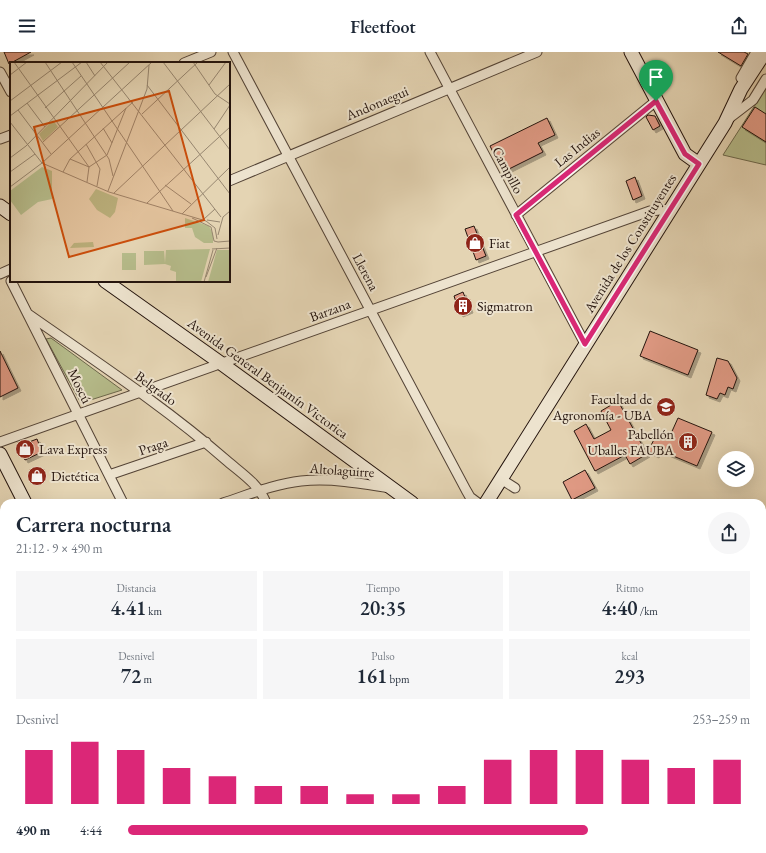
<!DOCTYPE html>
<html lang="es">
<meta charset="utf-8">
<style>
:root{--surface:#fff;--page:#f6f6f7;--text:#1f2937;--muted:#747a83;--accent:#db2777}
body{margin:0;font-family:"EB Garamond",serif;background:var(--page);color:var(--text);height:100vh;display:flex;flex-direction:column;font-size:15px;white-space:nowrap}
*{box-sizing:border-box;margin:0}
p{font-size:13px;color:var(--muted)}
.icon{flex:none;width:22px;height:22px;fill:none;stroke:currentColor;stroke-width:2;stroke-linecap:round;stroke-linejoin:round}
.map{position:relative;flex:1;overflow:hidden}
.details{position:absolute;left:0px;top:447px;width:766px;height:354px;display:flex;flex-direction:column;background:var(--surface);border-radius:12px 12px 0 0;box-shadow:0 4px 16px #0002}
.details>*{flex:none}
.buttons{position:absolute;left:718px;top:399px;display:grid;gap:8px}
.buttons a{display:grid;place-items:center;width:36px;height:36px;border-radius:50%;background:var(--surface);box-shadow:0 4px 16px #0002;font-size:20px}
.pin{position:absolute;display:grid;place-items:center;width:34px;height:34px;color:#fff;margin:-41px -17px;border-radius:50% 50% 50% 0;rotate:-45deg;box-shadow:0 0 4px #0007}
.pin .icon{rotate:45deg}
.round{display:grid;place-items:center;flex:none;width:42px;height:42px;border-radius:21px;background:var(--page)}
.headline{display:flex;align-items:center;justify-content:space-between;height:68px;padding:0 16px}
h1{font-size:22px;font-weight:600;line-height:30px}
.metrics{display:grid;grid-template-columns:repeat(3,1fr);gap:6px;height:68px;padding:4px 16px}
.metrics div{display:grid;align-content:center;border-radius:0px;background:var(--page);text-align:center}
.metrics b{font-size:20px;font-weight:600}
.metrics small{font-size:11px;font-weight:400}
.metrics p{font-size:11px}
.chart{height:112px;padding:8px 16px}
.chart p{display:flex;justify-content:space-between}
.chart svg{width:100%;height:72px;margin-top:4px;stroke:var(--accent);stroke-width:6}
ul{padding:0 16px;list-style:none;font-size:13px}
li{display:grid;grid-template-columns:64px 48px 1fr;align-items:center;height:30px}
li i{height:10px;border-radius:5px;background:var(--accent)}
header{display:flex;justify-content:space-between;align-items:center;height:52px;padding:0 16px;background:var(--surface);font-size:18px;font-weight:600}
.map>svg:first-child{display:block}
</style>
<header><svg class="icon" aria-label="menu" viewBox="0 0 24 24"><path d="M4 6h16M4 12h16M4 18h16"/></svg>Fleetfoot<svg class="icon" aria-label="share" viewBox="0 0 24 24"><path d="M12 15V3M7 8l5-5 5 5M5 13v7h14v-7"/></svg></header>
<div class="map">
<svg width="766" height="801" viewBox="0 0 766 801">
<defs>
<filter id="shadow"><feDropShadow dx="3" dy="3" stdDeviation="0" flood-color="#0004"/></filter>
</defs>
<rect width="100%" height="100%" fill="#e4d4b3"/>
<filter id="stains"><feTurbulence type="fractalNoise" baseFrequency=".005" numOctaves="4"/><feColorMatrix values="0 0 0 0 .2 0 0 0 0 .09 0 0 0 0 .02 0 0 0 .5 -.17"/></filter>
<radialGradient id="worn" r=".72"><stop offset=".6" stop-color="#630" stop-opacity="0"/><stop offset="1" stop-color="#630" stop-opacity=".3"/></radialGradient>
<path fill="#b6bc8b" stroke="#6c684c" d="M766,36v77l-43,-10z
M51,286l71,52 -41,13 -35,-64z
M242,797h151l16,4h-170z"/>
<path fill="#df9983" stroke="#23130d" filter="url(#shadow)" d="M4,0h27l-22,12z
M718,0h26l4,2 -7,12z
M755,55l11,7v28l-24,-15z
M648,63l7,1 5,10 -7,4 -7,-13z
M547,66l8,17 -17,8 5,9 -40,20 -13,-26z
M635,125l7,19 -9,4 -7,-19z
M474,174l12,30 -10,4 -11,-31z
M463,240l7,18 -10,4 -6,-18z
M650,279l48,19 -10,25 -48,-19z
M0,299l18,37 -18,9z
M717,306l11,3 9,17 -4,11 -5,-2 -3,8 -5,-2 -3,6 -11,-4z
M618,349l29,53 -17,10 -5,-9 -30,16 -21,-40 12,-7 8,15 17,-9 -10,-19z
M678,366l34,14 -15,34 -38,-16 -3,5 -8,-4 10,-19 11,6z
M37,387l5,13 -17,8 -5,-11 1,-4z
M585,418l10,18 -23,12 -9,-18z"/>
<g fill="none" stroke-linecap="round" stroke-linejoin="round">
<g stroke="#534336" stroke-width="11">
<path id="street" d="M233,0l233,438 4,7 8,6
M430,0l155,292
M184,11l27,-11
M0,20l11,20
M741,26l15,-26
M727,68l26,-20 13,-21
M0,87l11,-4
M229,129l308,-129
M516,163l140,-114
M0,222l11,-5
M11,229l112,222
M28,262c67,47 136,92 198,146 15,13 33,24 40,43
M0,390l650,-231 20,-2
M109,423l97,-33
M501,427l14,9
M223,451c25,-8 51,-19 78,-22 30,-3 59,2 89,7
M0,528l4,-2
M0,588l4,7
M0,676l4,-2
M0,716l4,7
M0,746l4,-2
M49,797l2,4
M32,801l9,-4"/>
</g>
<g stroke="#23130d" stroke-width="15">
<path id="secondary" d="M631,0l54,102 14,10
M0,154l11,8
M105,229l117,83 190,139
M0,402l25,49
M486,451l222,-353 17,-27 16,-34 24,-37
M204,797l2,4
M216,801l4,-4"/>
</g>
<use href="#street" stroke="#ede3ce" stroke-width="9"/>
<use href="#secondary" stroke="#ede3ce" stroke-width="13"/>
<path stroke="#23130d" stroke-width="2.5" stroke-dasharray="7 7" stroke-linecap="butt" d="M762,638l4,-17
M762,664l4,-16
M728,801l1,-4"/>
</g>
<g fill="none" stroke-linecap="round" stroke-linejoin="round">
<g stroke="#fff" stroke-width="8">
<path id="route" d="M656,49l29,53 14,10 -114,180 -69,-129z"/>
</g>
<use href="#route" stroke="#db2777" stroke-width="5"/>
</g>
<defs>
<g id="shop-disc" transform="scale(1)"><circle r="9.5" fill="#8f2418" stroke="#ede3ce"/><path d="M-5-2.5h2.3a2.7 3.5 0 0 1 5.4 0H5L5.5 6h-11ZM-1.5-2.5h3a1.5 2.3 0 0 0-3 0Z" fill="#fff"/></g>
<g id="building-disc" transform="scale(1)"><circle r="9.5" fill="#8f2418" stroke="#ede3ce"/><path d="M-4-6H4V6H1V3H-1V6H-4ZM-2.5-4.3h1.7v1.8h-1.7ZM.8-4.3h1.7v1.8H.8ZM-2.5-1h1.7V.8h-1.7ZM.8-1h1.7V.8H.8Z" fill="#fff"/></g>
<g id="university-disc" transform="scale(1)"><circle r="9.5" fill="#8f2418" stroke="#ede3ce"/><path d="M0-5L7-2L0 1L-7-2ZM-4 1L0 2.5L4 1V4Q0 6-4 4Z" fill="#fff"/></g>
</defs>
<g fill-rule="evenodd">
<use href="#shop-disc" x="475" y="191"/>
<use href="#building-disc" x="463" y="254"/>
<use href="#university-disc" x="666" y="355"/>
<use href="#building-disc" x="688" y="390"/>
<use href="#shop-disc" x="25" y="397"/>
<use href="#shop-disc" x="37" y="424"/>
</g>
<g text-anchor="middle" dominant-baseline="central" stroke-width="4" stroke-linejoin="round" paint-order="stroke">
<g font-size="14" fill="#23130d" stroke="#ede3ce">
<text transform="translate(377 51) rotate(-23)">Andonaegui</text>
<text transform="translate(577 95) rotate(-39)">Las Indias</text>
<text transform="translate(508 118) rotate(62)">Campillo</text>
<text transform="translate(630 191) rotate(-58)">Avenida de los Constituyentes</text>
<text transform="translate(366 220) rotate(62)">Llerena</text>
<text transform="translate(330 258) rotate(-20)">Barzana</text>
<text transform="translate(268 326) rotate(36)">Avenida General Benjamín Victorica</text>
<text transform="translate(80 334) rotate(64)">Moscú</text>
<text transform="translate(156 336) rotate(36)">Belgrado</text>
<text transform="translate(153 394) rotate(-19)">Praga</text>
<text transform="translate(342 418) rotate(4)">Altolaguirre</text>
</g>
<g font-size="14" fill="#23130d" stroke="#ede3ce" text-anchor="start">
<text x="489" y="191">Fiat</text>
<text x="477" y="254">Sigmatron</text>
<text x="652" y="347" text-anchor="end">Facultad de<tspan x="652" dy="16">Agronomía - UBA</tspan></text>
<text x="674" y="382" text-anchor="end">Pabellón<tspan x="674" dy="16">Uballes FAUBA</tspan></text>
<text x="39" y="397">Lava Express</text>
<text x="51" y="424">Dietética</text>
</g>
</g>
<g transform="translate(10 10)">
<rect width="220" height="220" fill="#e4d4b3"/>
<path d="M43,58l5,7 -15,14 -4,-7zM32,105l10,4v28l-14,3 -17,13 -11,-15v-9zM86,127l22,9 -3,14 -5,6 -13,-8 -8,-11zM175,156l24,8 4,8v9h-9l-9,-6 -3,-9h-7zM83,180l1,5 -24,1 4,-5zM200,187l-9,33h-25v-10l-6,-2 1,-4 -6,-2 -21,1v-14h20l1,12 1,-13zM207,188h13v32h-22zM112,191h14v17h-14z" fill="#b6bc8b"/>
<path fill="none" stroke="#978771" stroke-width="1" d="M4,0l75,105 -2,15M35,0l64,97 4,17M62,0l101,149M76,0l9,14M90,0l121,155M153,0l67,88M183,0l22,32 15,10M0,13l17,-13M137,23l83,109M199,23l17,-23M0,39l52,-39M17,41l18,24M35,46l36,-32M8,48l33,44M132,52l56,-52M0,54l72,-54M0,60l32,41 67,29 97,29 9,7 2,11M93,66l9,15M204,67l16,-24M33,80l87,-80M76,82l14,25 -3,17M0,96l16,-12 82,-84M60,97l19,8 18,-12 19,-47M0,110l25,-18M53,110l7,-13 63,-57M155,123l26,19M0,125l32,-24 110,-101M98,129l39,-102 2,-24M104,131l116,-109M137,141l83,-76M172,152l48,-47M182,156l19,9 3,14 4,1M194,157l11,-10M197,158l13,2M208,173l5,-18 7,-6M208,180l12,-1M202,187l18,-1M196,215l11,-29M194,220l9,-32"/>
<path fill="#ca4e0c" fill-opacity="0.15" stroke="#ca4e0c" stroke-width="2" d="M159,29l35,129 -135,37 -35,-130z"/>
<rect width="220" height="220" fill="none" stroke="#23130d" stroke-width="2"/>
</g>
<rect width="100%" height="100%" filter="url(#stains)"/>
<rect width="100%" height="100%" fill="url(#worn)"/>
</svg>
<div class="buttons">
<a><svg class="icon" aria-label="layers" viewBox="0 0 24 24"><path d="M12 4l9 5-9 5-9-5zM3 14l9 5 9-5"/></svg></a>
</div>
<div class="pin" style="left:656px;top:49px;background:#1e9e55"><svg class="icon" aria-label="arrive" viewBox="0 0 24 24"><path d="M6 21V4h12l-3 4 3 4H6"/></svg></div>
<section class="details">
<div class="headline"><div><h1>Carrera nocturna</h1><p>21:12 · 9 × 490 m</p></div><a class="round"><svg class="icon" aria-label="share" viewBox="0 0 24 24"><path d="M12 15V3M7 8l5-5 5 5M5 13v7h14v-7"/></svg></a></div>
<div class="metrics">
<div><p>Distancia</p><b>4.41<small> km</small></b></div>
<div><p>Tiempo</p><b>20:35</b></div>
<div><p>Ritmo</p><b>4:40<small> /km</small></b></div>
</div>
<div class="metrics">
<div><p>Desnivel</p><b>72<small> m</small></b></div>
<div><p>Pulso</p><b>161<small> bpm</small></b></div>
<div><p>kcal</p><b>293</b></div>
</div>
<div class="chart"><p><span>Desnivel</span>253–259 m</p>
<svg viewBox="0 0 160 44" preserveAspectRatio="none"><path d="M5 44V11M15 44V6M25 44V11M35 44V22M45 44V27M55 44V33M65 44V33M75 44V38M85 44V38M95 44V33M105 44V17M115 44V11M125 44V11M135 44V17M145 44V22M155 44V17"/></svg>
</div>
<ul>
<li><b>490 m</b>4:44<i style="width:74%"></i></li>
</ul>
</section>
</div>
